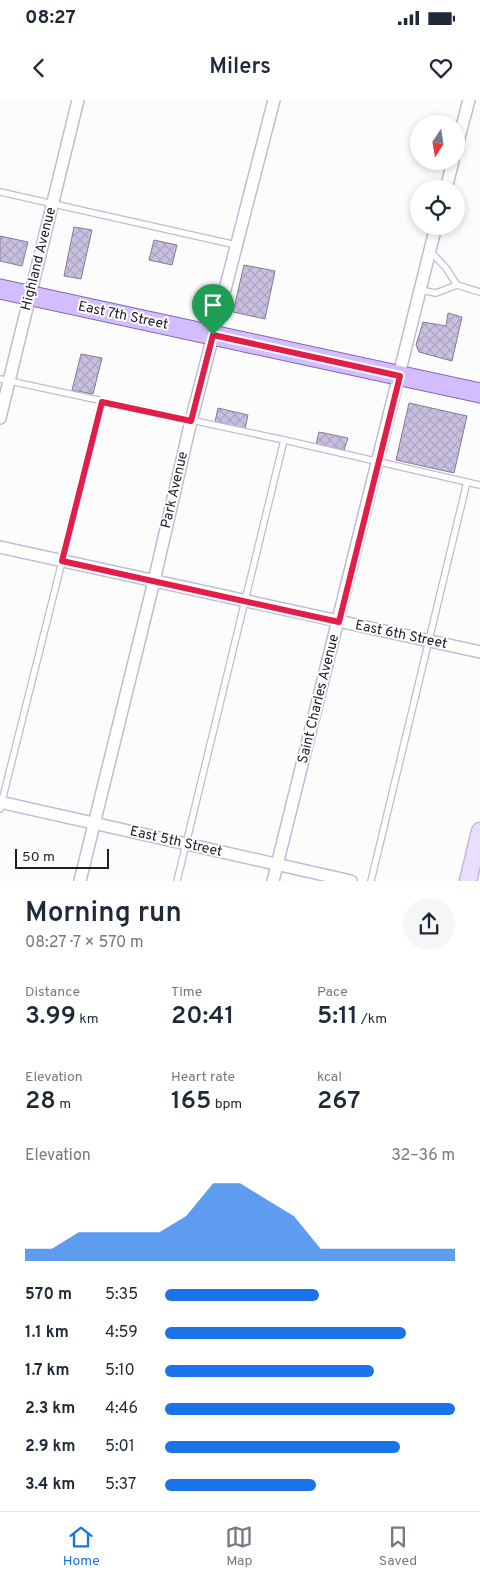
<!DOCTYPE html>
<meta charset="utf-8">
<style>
:root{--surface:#fff;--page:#f6f6f7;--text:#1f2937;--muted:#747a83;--line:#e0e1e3;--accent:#1a73e8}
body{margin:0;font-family:Overpass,sans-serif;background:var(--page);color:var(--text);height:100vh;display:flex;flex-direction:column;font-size:19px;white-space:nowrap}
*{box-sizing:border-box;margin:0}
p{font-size:16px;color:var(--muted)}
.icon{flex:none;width:28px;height:28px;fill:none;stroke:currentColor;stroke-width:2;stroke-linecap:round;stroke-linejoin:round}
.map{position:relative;height:781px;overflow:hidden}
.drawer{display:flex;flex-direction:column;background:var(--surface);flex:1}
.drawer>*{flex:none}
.needle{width:32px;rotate:192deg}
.tools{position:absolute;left:410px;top:15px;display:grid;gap:10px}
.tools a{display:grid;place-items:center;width:55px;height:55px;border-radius:50%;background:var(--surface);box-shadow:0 2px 8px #0003;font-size:25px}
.scale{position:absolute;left:15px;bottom:12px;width:94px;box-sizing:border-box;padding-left:5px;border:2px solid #1f1c27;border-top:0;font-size:14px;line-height:18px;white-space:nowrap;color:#1f1c27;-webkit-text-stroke:4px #fff;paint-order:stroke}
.pin{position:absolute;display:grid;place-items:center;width:42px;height:42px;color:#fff;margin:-51px -21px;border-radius:50% 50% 50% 0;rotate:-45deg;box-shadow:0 0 5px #0007}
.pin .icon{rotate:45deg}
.round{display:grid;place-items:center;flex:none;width:52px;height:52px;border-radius:26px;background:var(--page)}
.head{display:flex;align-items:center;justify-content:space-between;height:85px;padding:0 25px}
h1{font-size:28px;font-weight:600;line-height:38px}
.metrics{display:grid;grid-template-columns:repeat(3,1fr);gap:8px;height:85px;padding:5px 25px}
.metrics div{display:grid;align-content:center}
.metrics b{font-size:25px;font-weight:600}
.metrics small{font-size:14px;font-weight:400}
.metrics p{font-size:14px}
.chart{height:140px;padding:10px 25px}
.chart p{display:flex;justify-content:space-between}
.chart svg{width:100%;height:90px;margin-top:5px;fill:var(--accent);opacity:.7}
ul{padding:0 25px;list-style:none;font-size:16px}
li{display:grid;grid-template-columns:80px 60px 1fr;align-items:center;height:38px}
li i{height:12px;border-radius:6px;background:var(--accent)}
.status{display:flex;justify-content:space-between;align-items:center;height:35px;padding:0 25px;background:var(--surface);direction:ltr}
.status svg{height:14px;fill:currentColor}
header{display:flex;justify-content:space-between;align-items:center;height:65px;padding:0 25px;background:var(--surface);font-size:22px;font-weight:600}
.tab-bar{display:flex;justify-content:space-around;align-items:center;height:70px;border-top:1px solid var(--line);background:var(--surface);font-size:14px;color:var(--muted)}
.tab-bar a{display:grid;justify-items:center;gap:2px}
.tab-bar .selected{color:var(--accent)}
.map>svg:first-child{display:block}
</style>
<div class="status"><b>08:27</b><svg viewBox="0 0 49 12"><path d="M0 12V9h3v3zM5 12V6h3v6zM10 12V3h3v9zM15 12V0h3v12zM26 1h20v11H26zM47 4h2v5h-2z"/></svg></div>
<header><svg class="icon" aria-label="back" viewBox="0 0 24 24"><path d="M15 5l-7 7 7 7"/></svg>Milers<svg class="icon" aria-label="heart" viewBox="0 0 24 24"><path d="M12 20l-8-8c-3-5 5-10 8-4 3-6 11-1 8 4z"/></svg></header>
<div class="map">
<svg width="480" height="781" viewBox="0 0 480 781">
<defs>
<pattern id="building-cross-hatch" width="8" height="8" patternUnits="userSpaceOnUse" patternTransform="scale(1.25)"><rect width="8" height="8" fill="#c9c0e1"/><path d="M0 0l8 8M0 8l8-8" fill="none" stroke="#aca4c1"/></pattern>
</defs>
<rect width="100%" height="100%" fill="#fcfcfc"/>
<path fill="url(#building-cross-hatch)" stroke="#847c97" d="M74,127l18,3 -11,49 -17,-3z
M0,136l28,6 -6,24 -22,-5z
M154,140l23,5 -5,20 -23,-5z
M244,165l31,6 -10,48 -32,-7z
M448,213l14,4 -10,44 -33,-9 -3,-7 7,-23 23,4z
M81,254l21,4 -9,36 -21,-4z
M409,303l58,13 -13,57 -58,-13z
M218,308l30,7 -3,14 -30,-7z
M319,332l29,6 -4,12 -28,-6z"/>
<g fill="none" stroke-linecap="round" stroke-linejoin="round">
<g stroke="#c2bad7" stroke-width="8">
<path id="lane" d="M0,92l236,53
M457,185l23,7
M420,190l16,3 21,-8 -11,-17 -16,-17
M0,279l284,61 196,45
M0,709l102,-407
M177,781l107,-441
M371,781l96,-399"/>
</g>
<g stroke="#c2bad7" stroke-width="14">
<path id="street" d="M456,49l13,-49
M446,89l7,-28
M0,318l78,-318
M0,447l480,105
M0,702l351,79
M80,781l74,-300 37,-160 83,-321
M273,781l163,-655"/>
</g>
<g stroke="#c2bad7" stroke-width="19">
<path id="secondary" d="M468,781l12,-50"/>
</g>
<g stroke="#8068b2" stroke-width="21">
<path id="primary" d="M0,189l480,104"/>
</g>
<use href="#lane" stroke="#fff" stroke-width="5.5"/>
<use href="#street" stroke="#fff" stroke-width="11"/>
<use href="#secondary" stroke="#e9defe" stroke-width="16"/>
<use href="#primary" stroke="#d3bdfe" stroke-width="19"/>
</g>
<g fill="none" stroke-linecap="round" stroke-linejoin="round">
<g stroke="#fff" stroke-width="10">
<path id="route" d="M213,235l187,41 -61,246 -277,-61 40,-159 89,19z"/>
</g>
<use href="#route" stroke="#e11d48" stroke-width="6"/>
</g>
<g text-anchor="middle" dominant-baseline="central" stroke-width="4" stroke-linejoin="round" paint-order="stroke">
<g font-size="14" fill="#1f1c27" stroke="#fff">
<text transform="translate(39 159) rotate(-76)">Highland Avenue</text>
<text transform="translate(123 216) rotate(12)">East 7th Street</text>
<text transform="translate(175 390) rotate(-77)">Park Avenue</text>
<text transform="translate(401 535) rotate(12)">East 6th Street</text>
<text transform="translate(319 599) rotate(-76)">Saint Charles Avenue</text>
<text transform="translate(176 742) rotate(13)">East 5th Street</text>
</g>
</g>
</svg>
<div class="tools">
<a><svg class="needle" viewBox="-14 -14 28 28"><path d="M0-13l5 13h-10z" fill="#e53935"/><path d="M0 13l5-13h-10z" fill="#747a83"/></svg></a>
<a><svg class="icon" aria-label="locate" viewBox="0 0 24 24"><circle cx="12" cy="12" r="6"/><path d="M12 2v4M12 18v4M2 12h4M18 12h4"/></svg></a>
</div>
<div class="scale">50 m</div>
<div class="pin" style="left:213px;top:235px;background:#1e9e55"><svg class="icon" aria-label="arrive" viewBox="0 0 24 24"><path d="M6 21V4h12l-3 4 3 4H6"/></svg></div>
</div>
<section class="drawer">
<div class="head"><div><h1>Morning run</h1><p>08:27 · 7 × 570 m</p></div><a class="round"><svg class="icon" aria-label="share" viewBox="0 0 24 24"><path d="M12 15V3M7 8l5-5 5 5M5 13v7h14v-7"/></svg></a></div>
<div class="metrics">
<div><p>Distance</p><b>3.99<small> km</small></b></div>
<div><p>Time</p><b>20:41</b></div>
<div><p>Pace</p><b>5:11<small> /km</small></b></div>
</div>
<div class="metrics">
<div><p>Elevation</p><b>28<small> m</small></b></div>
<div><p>Heart rate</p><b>165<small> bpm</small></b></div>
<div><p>kcal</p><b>267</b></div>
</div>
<div class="chart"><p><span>Elevation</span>32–36 m</p>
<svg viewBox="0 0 160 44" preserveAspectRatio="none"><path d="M0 44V38L10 38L20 30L30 30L40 30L50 30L60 22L70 6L80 6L90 14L100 22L110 38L120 38L130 38L140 38L150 38L160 38V44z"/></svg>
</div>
<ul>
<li><b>570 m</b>5:35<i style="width:53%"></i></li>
<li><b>1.1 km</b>4:59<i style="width:83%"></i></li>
<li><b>1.7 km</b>5:10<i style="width:72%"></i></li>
<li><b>2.3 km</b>4:46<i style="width:100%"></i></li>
<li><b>2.9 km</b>5:01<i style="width:81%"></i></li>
<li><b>3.4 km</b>5:37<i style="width:52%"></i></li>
</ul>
</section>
<nav class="tab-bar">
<a class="selected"><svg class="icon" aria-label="home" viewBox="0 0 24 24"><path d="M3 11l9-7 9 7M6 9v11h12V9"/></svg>Home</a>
<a><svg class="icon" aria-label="map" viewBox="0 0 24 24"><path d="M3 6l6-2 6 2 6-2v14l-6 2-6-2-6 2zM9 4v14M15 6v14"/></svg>Map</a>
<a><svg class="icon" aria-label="saved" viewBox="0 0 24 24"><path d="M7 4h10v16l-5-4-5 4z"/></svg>Saved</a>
</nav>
